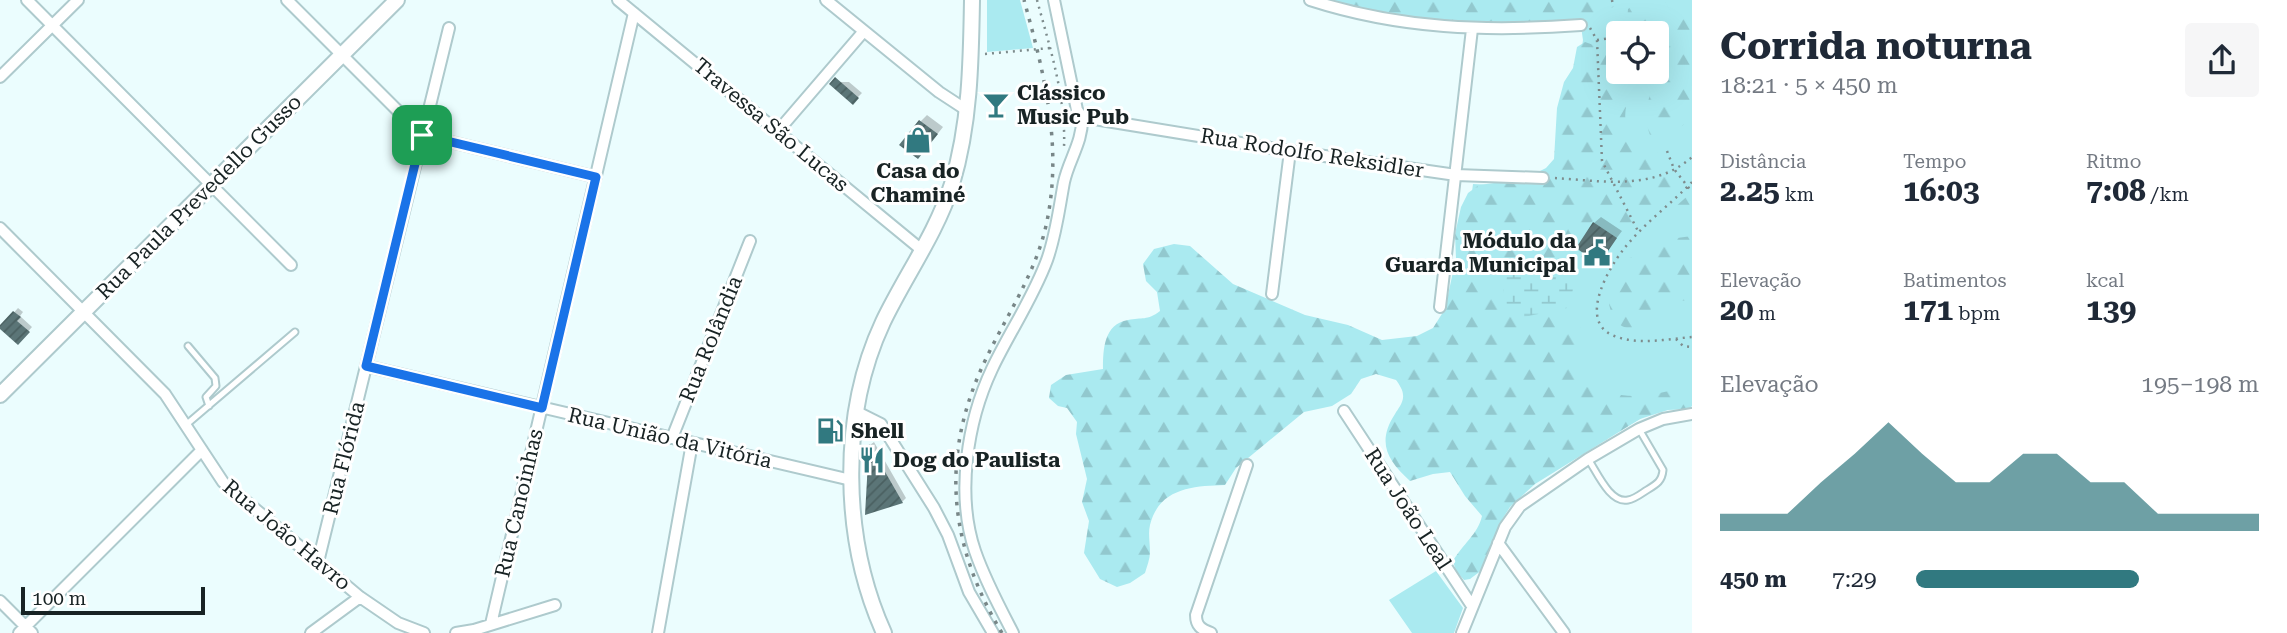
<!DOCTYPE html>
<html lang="pt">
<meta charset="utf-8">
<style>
:root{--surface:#fff;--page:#f6f6f7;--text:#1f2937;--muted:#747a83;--accent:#317980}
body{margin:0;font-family:"Roboto Serif",serif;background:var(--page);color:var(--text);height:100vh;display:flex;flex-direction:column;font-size:26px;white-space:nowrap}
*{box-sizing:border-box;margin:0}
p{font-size:23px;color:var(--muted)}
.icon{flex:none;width:38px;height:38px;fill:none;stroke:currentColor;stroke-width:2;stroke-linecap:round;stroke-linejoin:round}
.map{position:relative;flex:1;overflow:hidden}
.details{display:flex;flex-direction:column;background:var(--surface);width:595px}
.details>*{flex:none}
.tools{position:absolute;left:1606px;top:21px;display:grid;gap:14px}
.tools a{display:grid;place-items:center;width:63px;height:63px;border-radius:7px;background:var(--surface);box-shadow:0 7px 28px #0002;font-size:35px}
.scale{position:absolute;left:21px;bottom:18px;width:184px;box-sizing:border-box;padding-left:7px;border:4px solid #182324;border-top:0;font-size:19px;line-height:24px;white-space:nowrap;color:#182324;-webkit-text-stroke:5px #fff;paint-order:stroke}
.pin{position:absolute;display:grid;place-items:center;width:60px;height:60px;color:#fff;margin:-30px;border-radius:14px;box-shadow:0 4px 10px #0006}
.round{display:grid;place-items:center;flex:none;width:74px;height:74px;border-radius:7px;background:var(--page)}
.headline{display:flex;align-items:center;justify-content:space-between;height:119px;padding:0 28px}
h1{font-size:38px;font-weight:700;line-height:52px}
.stats{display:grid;grid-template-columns:repeat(3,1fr);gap:10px;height:119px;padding:7px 28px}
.stats div{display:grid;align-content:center}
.stats b{font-size:30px;font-weight:700}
.stats small{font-size:19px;font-weight:400}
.stats p{font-size:19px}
.chart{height:196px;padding:14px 28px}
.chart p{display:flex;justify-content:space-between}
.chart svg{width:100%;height:126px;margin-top:7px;fill:var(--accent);opacity:.7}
ul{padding:0 28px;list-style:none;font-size:23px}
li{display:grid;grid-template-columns:112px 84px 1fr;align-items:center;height:52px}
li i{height:18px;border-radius:9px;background:var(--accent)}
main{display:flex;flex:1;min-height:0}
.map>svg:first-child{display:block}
</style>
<main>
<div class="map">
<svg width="1692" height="633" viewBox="0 0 1692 633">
<defs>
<pattern id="forest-firs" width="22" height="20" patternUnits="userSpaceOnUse" patternTransform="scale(1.75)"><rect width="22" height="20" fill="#aaeaf0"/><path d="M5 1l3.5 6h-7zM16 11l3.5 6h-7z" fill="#92c8ce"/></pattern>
<pattern id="wetland-marsh" width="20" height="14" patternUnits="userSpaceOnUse" patternTransform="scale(1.75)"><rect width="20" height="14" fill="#aaeaf0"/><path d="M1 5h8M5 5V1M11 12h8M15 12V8" fill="none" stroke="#92c8ce"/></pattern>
<pattern id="building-hatch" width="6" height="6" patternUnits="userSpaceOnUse" patternTransform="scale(1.75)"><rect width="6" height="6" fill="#5b7577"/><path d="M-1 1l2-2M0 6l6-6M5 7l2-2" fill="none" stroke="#4a6061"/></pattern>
</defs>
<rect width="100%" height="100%" fill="#ebfdfe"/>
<path fill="#aaeaf0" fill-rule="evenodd" d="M987,0h33l13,48 -46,4z
M1577,0h115v405l-36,5 -94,53 -103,-170 14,-109 123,7 -21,-96 8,-55zM1619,33h38v39h-38z
M1436,571l27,37 -9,25h-42l-23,-33z"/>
<path fill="url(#forest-firs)" d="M1322,0h290l-11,27 -13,5 -32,-11 -48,3 -71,-2 -61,-7z
M1664,0h28l-1,115c-13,17 -19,24 -41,20 -12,-30 10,-62 20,-90 3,-8 4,-18 5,-27z
M1635,4l14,3 4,7 -1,19h-26l2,-24z
M1585,42l20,7 14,-3v26h22c-7,15 -19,33 -15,51 6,21 24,22 39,35 6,6 10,15 10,24 2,26 -29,40 -49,51l-18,-5 -13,-8 -9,5 -6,11c4,10 14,23 14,32 -16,11 -27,4 -42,-5l-38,51c27,10 59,-14 73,26 -6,15 -14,30 -5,45 21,8 44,13 66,10 17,-2 28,-9 44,-1v12l-3,3 -21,1 -28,9 -105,65 -25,23 -10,16 -18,47 -12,9 -6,1 -8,-9 -3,-10c9,-16 25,-27 29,-45l-17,-20 -15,-24 -17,2 -23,7c-22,-20 -34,-38 -15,-67 3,-5 9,-12 8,-19 0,-5 -4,-11 -7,-15l-20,-6 -15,5 -10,15 -19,12 -28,6 -68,56 -11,17c-32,1 -66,3 -75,40 -2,8 0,18 0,27 0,7 -3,14 -5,21l-15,10 -13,4 -17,-8 -16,-26 5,-32 -7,-19 5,-23 -11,-45 1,-12 -10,-14 -9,-2 -9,-8 2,-13 15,-10 37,-6c0,-20 1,-45 25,-49 14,-3 19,1 32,-9l-3,-19 -11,-11 -3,-17 11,-15 20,-5 16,2 43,38 72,31 43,10 34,15 35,-4 16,-8 12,-19 11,-51 -1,-24 6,-27 7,-14 11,-8 45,-6 22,-11 8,-9 3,-51 7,-26 9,-14 4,-21z
M1692,192v33l-16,-1 -6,-8 4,-8z
M1692,236v66l-30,-5 -10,2c-3,11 1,19 -1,29 -16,4 -25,2 -38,-8l-4,-16 8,-28 10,-17 50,-21z"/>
<path fill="url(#wetland-marsh)" d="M1534,260c30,5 49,15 33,48l-43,9 -10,-3 -10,-13 -1,-18 11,-18z"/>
<path fill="#0003" d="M836,82h13l13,11 -9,9z
M927,115l16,12 -19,24 -4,-29z
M1601,217l21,14 -23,30 -5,-38z
M18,308l5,4 -3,4 12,11 -14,16 -17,-16z
M874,442l32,56 -4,4 -35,10 3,-67z"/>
<path fill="url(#building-hatch)" d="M835,77l24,21 -6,7 -24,-21z
M919,120l19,14 -20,25 -19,-14z
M1593,222l24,16 -18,26 -23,-16z
M13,311l8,6 -4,4 13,11 -12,13 -18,-16v-4z
M869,444l34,59 -38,12z"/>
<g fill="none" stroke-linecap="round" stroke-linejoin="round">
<g stroke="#aecacd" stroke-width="9">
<path id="lane" d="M188,346l27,32 1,8 -10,11 3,9
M187,424l108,-92
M1588,459c9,13 22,45 40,41 7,-1 14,-7 19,-10 10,-6 15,-9 16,-20l-24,-41"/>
</g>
<g stroke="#aecacd" stroke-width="14">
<path id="street" d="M27,0l264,265
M287,0l135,135 174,42
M618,0l305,251
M826,0l113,92 29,19
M1310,0c90,29 177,32 271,25
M0,77l78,-77
M1082,117l208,34 166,24 87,3
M778,131l86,-100
M0,228l165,166 58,88 137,115 38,26 26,10
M1272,294l18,-143
M1440,307l32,-278
M366,366l485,114
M1344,411l128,195
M857,412l24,12 53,84 14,27 21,57 24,41
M672,438l78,-197
M1498,543l66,90
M318,562l131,-534
M0,601l32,32
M491,624l143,-611
M19,633l183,-183
M311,633l49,-36
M456,633l18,-3 81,-25
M658,633l34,-190
M1013,633c-14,-27 -28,-53 -38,-82 -19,-56 -8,-129 17,-182 17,-36 41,-71 55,-109 9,-25 12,-51 17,-78 5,-23 19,-40 18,-65l-5,-7 -23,-110
M1211,633c-10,-4 -15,-7 -15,-18l51,-150
M1462,633l43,-106 15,-21 68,-47 51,-30 24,-10 29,-5"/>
</g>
<g stroke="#aecacd" stroke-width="18">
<path id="secondary" d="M0,395l397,-395
M884,633c-42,-93 -45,-217 -1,-311 22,-46 53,-88 69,-138 18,-60 19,-121 20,-184"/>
</g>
<path stroke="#7e8c8d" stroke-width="2.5" stroke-dasharray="2 5" stroke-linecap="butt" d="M1037,0c13,48 29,97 27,147
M1612,0l1,7
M1590,28l7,12 5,121 36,70
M1597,40l14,-2
M985,54l65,-6
M1667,151l7,18 18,23
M1555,178c47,3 99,13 137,-21
M1692,182c-22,23 -50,43 -69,68 -15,19 -44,70 -11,85 25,11 54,4 80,2
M1676,339l7,7 9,1"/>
<use href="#lane" stroke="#fff" stroke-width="5"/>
<use href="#street" stroke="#fff" stroke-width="10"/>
<use href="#secondary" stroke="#fff" stroke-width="14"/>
<path stroke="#788687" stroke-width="3.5" stroke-dasharray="3.5 7" stroke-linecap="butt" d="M1002,633c-50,-83 -62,-167 -23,-259 21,-49 53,-92 66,-144 19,-79 0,-154 -21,-230"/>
</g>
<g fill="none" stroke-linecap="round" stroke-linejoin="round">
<g stroke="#fff" stroke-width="14">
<path id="route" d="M422,135l174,42 -54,231 -176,-42z"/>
</g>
<use href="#route" stroke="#1a73e8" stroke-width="9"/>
</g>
<defs>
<g id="bar-bare" transform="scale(2.1)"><path d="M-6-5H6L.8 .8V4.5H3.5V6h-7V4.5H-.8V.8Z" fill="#317980" stroke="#fff" stroke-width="2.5" paint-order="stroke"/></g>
<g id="shop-bare" transform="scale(2.1)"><path d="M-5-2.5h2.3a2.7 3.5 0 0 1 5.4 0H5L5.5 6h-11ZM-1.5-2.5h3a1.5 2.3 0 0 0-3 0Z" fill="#317980" stroke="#fff" stroke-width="2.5" paint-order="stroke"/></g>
<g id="civic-bare" transform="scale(2.1)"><path d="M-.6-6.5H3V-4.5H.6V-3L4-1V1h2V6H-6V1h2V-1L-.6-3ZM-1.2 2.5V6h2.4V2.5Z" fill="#317980" stroke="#fff" stroke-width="2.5" paint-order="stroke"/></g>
<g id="fuel-bare" transform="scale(2.1)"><path d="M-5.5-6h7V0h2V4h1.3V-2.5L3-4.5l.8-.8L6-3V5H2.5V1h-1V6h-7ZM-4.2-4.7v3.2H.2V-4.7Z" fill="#317980" stroke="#fff" stroke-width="2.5" paint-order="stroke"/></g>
<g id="restaurant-bare" transform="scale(2.1)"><path d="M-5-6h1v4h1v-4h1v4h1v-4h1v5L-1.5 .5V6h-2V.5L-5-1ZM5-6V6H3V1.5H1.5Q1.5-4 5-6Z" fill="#317980" stroke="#fff" stroke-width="2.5" paint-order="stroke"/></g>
</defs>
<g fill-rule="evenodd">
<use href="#bar-bare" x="996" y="105"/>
<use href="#shop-bare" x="918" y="140"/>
<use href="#civic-bare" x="1597" y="253"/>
<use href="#fuel-bare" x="830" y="431"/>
<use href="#restaurant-bare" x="872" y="460"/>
</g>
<g text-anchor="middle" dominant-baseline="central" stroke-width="6" stroke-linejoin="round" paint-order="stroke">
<g font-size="21" font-weight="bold" fill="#182324" stroke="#fff" text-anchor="start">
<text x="1017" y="93">Clássico<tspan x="1017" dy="24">Music Pub</tspan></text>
<text x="918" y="171" text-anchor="middle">Casa do<tspan x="918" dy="24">Chaminé</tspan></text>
<text x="1576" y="241" text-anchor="end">Módulo da<tspan x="1576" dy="24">Guarda Municipal</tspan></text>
<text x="851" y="431">Shell</text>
<text x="893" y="460">Dog do Paulista</text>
</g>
<g font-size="21" fill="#182324" stroke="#fff">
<text transform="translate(771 125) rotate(40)">Travessa São Lucas</text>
<text transform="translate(1312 153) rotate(9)">Rua Rodolfo Reksidler</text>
<text transform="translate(199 197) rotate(-45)">Rua Paula Prevedello Gusso</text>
<text transform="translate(711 339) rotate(-68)">Rua Rolândia</text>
<text transform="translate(670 438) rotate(13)">Rua União da Vitória</text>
<text transform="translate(344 458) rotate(-76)">Rua Flórida</text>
<text transform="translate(519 503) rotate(-77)">Rua Canoinhas</text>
<text transform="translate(1408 509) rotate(57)">Rua João Leal</text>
<text transform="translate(287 535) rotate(40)">Rua João Havro</text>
</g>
</g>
</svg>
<div class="tools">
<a><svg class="icon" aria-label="locate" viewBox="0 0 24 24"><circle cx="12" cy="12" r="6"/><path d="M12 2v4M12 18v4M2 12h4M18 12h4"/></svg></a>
</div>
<div class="scale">100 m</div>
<div class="pin" style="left:422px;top:135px;background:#1e9e55"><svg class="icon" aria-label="arrive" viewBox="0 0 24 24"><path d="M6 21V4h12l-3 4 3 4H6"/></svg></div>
</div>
<section class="details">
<div class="headline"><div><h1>Corrida noturna</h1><p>18:21 · 5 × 450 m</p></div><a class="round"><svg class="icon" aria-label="share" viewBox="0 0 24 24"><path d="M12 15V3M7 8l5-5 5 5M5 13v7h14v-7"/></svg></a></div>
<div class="stats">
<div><p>Distância</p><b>2.25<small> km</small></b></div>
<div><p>Tempo</p><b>16:03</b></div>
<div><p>Ritmo</p><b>7:08<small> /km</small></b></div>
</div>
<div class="stats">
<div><p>Elevação</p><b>20<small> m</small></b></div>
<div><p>Batimentos</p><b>171<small> bpm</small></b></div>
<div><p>kcal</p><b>139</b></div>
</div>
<div class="chart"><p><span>Elevação</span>195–198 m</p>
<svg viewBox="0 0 160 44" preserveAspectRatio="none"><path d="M0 44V38L10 38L20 38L30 27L40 17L50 6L60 17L70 27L80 27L90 17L100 17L110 27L120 27L130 38L140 38L150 38L160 38V44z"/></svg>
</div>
<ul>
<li><b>450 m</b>7:29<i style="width:65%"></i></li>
</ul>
</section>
</main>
